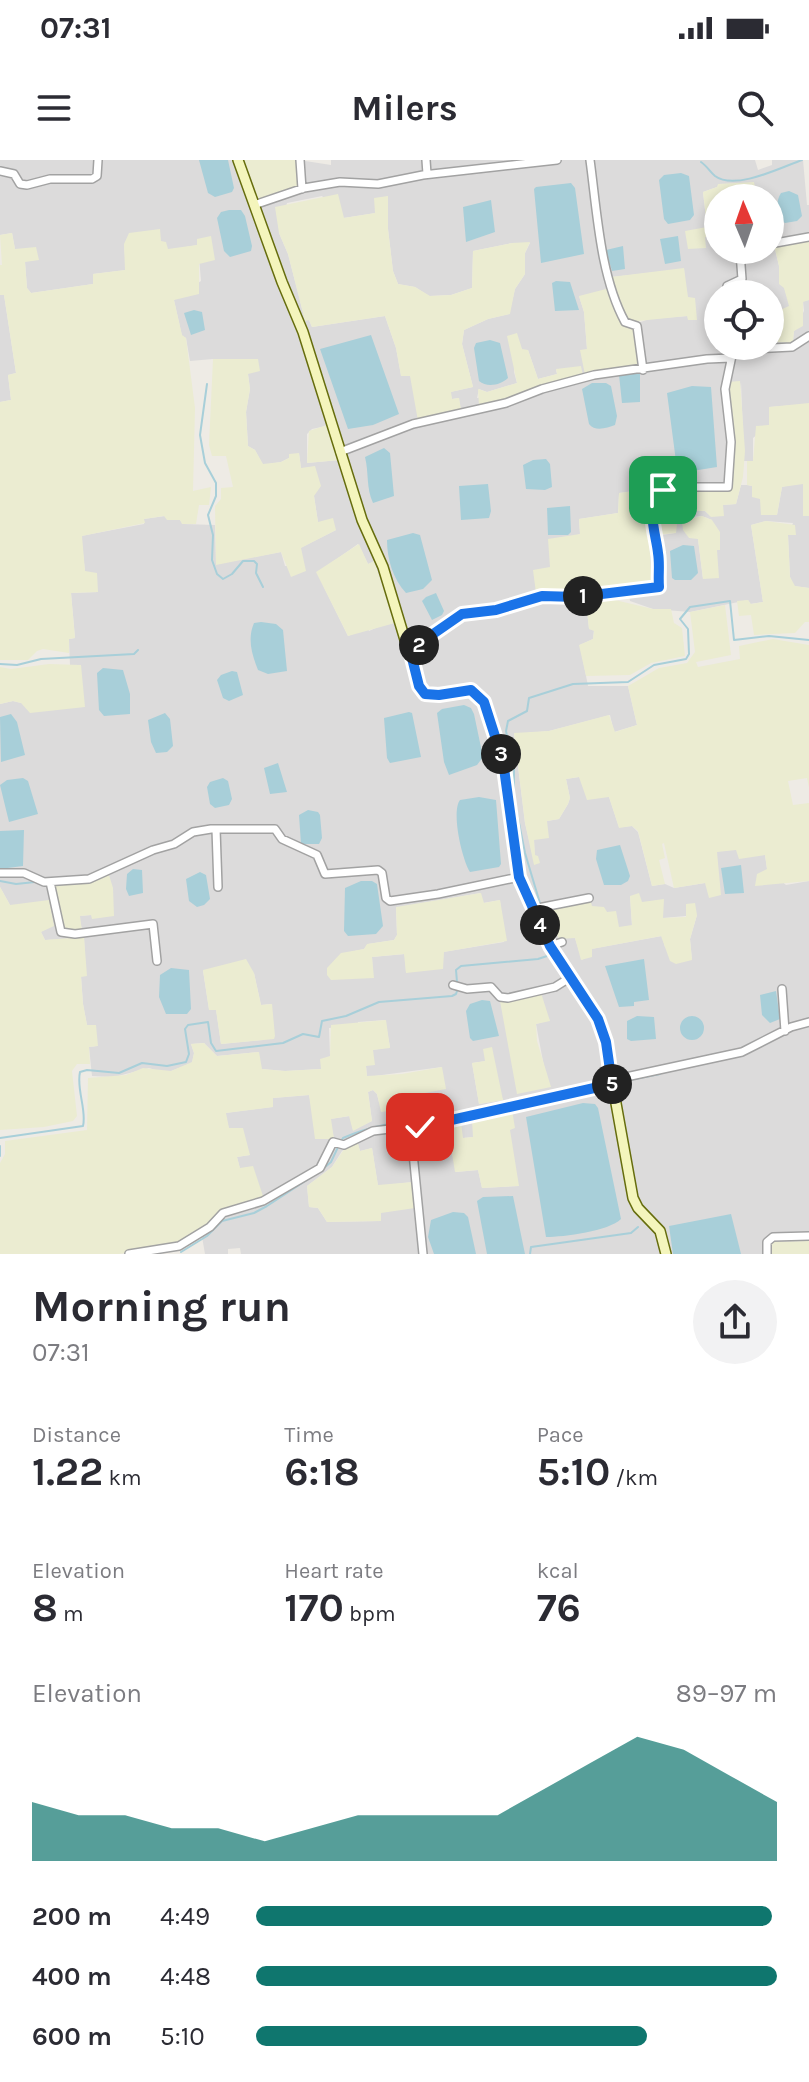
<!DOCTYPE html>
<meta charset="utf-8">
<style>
:root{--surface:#fff;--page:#f2f2f3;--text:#2b2b33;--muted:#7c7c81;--accent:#0f766e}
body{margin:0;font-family:Karla,sans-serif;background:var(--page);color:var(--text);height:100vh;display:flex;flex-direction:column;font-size:30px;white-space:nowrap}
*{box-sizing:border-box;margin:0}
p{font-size:26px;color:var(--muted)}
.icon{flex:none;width:44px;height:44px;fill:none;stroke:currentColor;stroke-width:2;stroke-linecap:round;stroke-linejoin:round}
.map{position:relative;height:1094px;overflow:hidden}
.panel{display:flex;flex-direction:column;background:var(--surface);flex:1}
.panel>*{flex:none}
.needle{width:52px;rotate:358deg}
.controls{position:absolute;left:704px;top:24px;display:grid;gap:16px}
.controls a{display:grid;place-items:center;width:80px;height:80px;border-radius:50%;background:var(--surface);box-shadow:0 4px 12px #0003;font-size:40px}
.pin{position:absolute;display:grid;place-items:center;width:68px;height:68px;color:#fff;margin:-34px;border-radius:16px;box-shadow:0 4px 12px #0006}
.km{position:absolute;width:40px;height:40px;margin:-20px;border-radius:50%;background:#222;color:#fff;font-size:22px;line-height:40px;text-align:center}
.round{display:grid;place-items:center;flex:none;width:84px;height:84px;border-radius:42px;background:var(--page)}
.overview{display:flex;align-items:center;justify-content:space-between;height:136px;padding:0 32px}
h1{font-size:44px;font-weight:700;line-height:60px}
.figures{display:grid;grid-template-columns:repeat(3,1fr);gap:12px;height:136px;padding:8px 32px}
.figures div{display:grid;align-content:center}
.figures b{font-size:40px;font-weight:700}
.figures small{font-size:22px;font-weight:400}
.figures p{font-size:22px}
.chart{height:224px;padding:16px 32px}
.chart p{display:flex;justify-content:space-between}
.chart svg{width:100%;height:144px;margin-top:8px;fill:var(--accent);opacity:.7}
ul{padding:0 32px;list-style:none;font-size:26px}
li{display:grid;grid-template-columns:128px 96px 1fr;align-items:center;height:60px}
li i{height:20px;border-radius:10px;background:var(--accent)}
.status{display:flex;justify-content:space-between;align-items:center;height:56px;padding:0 40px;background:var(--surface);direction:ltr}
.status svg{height:22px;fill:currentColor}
header{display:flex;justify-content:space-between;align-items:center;height:104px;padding:0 32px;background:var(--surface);font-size:36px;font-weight:700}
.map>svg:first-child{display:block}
</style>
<div class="status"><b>07:31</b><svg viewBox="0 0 49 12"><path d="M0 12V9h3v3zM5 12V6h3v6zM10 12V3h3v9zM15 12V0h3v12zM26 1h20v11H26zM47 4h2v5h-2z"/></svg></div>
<header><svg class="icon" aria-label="menu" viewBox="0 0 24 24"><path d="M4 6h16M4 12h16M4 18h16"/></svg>Milers<svg class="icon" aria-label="search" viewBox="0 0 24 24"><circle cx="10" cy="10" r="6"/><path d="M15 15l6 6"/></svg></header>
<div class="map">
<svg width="809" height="1094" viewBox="0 0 809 1094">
<rect width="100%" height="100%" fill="#eeebe5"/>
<path fill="#dcdbdb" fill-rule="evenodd" d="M0,0h244l13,41 42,-41 32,5v-5h424l3,10 14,-5v-5h31l4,45h2v35l-35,5 5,21v17l5,4 6,19 3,34 1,-9 10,-20 -1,-10 6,-1v104l-40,3v18l-16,13v23h-9l-3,-79 -11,107 -69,3 -13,-3 -29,4 -1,20 -39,6 1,15 -10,4 -14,54 29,1 4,36 5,1 -1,9 -13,6 8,41h40l9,39 -23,7 -4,-17 -61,16 -35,3 11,89 10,42 -1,-26 13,-18 12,-2 9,-15 2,-6 -4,-19 13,-2 30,20 10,30 13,-1 6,6 14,54 13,-2 9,4 31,-5 12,-25v-7l19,-2 29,6 2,14 19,16 23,-4v360h-34l-4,5v8h-530l-1,-6 -12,1v5h-23l-4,-23 39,-62 -3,-12 13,-2 -21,-26 -4,-16 47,-6 1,-9 36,-3 2,8 23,36 -4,-20 20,-3 3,14 19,-9 -4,-29 5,-2 4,4 2,8 12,15 28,-1 6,-23 17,-26 -75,10 -1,-11 7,-16 17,-3 -5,-27 -27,2v3l-29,3 1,28 -9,13 -36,2 -24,-2 -3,-17 -41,4 -13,-13 -13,1 3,9 -2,10 -21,8 -9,1 -13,-4 -35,9 -22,-1 -3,-29 8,-1 -10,-21 -4,-21 -2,-28h5l-2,-38 -39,2 -4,-8 3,-3 -25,-23 -9,-1 -10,-18v-183l13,-3 8,2 60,-37 -11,-1 -1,-26 6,-1 -4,-45 27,-1 -13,-21 -4,-35 63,-12v-5l21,-3 15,4 3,4 32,1 1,39 65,-12 4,14h4l2,10 9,-28 36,-18 -18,-8 -4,-26 -13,-28 -2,-15 -18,9 -18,3 -8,-15 -7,-4 -2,-34 4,-23 -2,-15 -35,-15 -23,2 -4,-23 -4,-2 -8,-36 27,-19 -3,-36 -31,5 -43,-6 2,26 -33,4v10l-62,9 -4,-5 -2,-26 -10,-13 -3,-16 -12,2zM753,23l4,15h13v52h-52v-13l-13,-1 2,-9 -4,-35 14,-5 2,-3zM322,36l21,22 33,-5 11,-17 1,33 5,42 5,13 17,3 14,9 22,-1 21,-7 1,-37 39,-8h18l-5,10v21l-10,15 -6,25 -21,5 -24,11 -2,14 11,43 -23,5 2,7 7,-1 1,11 -15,5 -35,-38 -9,-1 -5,-27 -11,-32 -73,11 -3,-7h-4l-17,-66 -9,-21 8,-30zM684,109l4,47 -39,3 -11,4 -26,-46zM718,134h52v52h-52zM579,136l61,72 -53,-19 -3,-37zM516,173l6,17h6l10,29 19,-5 -1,-4 27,6 -106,22 2,-9 8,3 30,-9 -3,-11zM326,266l13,34 -32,3v-29l5,-5zM358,384l10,20 6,-2 21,57 -26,12 -1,-3 -20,8 -25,-51 1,-17zM109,716l-18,39 -12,1 3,14h-20l23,-48zM480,733l3,10 17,-3 4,42 -61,10 -37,21 -1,-19 -33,3 1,21 -32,-24 23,-5 4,-5 26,-4 3,-5 -1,-27zM630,736l33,22 34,-3 -7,24 2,21 -27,-13 -3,-11 -71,13 -9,11 -7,-22 57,-12zM203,811l51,2 7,32 10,-1 -9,36 -41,4 -5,-35h-7zM501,841l49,19 -14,4 9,48 -27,21zM486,901l17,39 -24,4 -7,-41zM473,977l46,49 -37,2 -4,-18 -22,2 -4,-19 11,-15zM357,981l3,10 12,-3 6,38 35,-4 -33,31v8l-53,1 -9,-14 -9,-1 -2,-21 25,-19 10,-16z
M0,135h4l12,78 -8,2 3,25 -11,2z
M792,324h12l-1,31 6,1v72l-15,-2 -4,-9 -2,-42 5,-12 -27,-2 -15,4 12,77 -13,2 -2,-4 -58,12 -37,-3 -23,-8 -2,-11 23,-42 -1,-11 25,-4 3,-18 7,-4h20l6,5 12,-11 13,-1 5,-19h6l5,1 8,13 17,16 5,-28zM702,356l10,4 -9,59 -5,-40 -9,-22z"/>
<path fill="#ebecd1" d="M244,0h55l1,28 -43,13z
M754,22l3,16h-39v39h-13l1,11 -18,1 -3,-18 22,-4 -4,-35 14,-5 1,-3z
M338,34l6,24 31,-5 -1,-15 14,-2v33l5,42 5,13 17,3 15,9 21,-1 21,-7 1,-37 39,-8 18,-1 -5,11v21l-10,15 -5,25 -22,5 -24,11 -2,14 11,43 -22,5 1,7 7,-1 2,11 -43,12 -8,-45h-9l-5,-28 -11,-32 -73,11 -3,-7 -4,1 -17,-67 -9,-21 -4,-26z
M160,69l1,12 5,1 2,7 29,-4v-6l14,-3 4,24 -16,4v30l-25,6 8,35 4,3 9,70 -2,83 18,-4 -2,18h-10l-3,19h-14l-2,-4h-13l-3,-4 -20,3 1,4 -63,13 3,35 12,2 1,19 -27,1 4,45 -6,1v14l-26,-4 -6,2 -9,9h-28v-258l11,-2 -3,-25 8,-2 -12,-78h-4v-30h2l-2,-30 12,-2 3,16 21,-2 3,13 -14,2 2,26 4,5 62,-9v-10l32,-4 -1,-26 5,-11z
M809,80v60l-6,2v24l-9,5 -1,10 -3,2 -14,-1 -2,-20 5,-3 -1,-8 11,-5 -5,-18 -5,-4v-18l-5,-21z
M684,108l4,29 7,1 2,22h-9l-1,-4 -59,6 -10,-19 -7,-26z
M610,128l5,18 19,20 6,42 -55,7 -5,-25 7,-1 -3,-37 -5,-16z
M517,173l5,16 6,1 10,29 19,-5 -1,-5 25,-3 2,10 -104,30 -1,-17 9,3 30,-9 -10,-47z
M213,199h45l2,12 -12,3 2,15 -4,23 2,34 7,4 8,14 18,-2 8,-4v-4l10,-1 2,15 14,-2 6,20 -7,10 4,26 15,-4 3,12 -35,18 5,23 -15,6 -10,-25 -65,13 -1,-59 6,-7v-11l12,-1 -7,-31h-14l-3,-11z
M740,221l5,70 -2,26 -7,27 -13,1 1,11 -13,1 -6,-6h-21l-6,4 -2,18 -20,2 -2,-10 6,-30 5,-4 65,-3 -3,-106z
M809,243v113h-6v-32l-21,3 -5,28h-16l-1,-16 -8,-2v-11l-5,-1v-24h6l3,-35 13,-1v-18z
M327,265l13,35 -33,3 2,-32z
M652,329l-4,34 4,63 -52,6 -64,1 -3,-23 17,-3 -2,-28 32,-5 -1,-15 39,-6 1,-20z
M702,356l10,4 8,12v18h-3l2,28 -16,1 -5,-40 -9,-1 -6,-8 -1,-9z
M766,361l29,4 1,10h-8l2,42 5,9 14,2v34h-4l-10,11 -41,2 -3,-20 -12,1 -2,-15 11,-1 3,4 12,-2 -12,-77z
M359,384l9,20 6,-3 21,62 -47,13 -32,-64z
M593,440h22l38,9h18l3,14 8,5 3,28 -34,7 -21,12 -44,1 -7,-31 14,-6 1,-8 -5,-2 -3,-27z
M725,445l6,50 -35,7 2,5 42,-8 -1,-13 34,-7 36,6v142l-2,-9 -19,3 5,24 16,-2v78l-54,5 2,-12 10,-5 -2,-14 -26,4 -3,-9 -19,2 4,43 -12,3 -4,-15 -31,5 -10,-45 -2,1 3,14 -6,2 6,24 -13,2 -14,-55 -6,-5 -13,2 -10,-31 -22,3 -8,-23 -13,2 4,19 -2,6 -9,15 -12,2 2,17 -15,2 1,15 3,1 2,7 -6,2 -9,-42 -11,-90 35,-2 60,-16 6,17 22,-7 -9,-39 31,-18 28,-5 8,-11 -5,-40z
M49,504l32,1 4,42 -55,6 -9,-10 -8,-2 -13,3v-37l11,2z
M109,715l4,13 1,28 -22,3 -1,-4 -11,1 2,15 -19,1 -10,-46 40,-5z
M0,727l10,18 39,-5 5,26 -13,6 4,8 39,-3 3,39 -6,1 2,27 4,21h9l2,21 -9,1 1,17h-13l-5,7 5,45 -4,5 -29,6 -44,3z
M481,733l3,10 16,-3 7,41 -63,11 -1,17 -37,4 -2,-19 -32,3 2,21 -43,2 -4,-5v-7l14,-15 23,-4 3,-5 27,-4 3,-5 -1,-28z
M639,733l3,9 22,-3 -1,19 23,-1v-13l9,-1 2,12 -7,24 2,21 -16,4 -6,-3 -9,-25 -69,13v8l-11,3 -6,-22 -16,1 -15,-30 46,-10 2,7 12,1 3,5 9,-1 3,16 13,-2 -2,-29z
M246,799l8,14 7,32 11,-1 3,32 -1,3 -53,5 -5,-34h-7l-6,-40z
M541,833l9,28 -14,3 1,17 14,46 -34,7 -17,-93z
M386,860l4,28 -17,2 2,15 -9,1 1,10 35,-2 40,-7 4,22 -21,4 2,22 -36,2 -3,-6 -7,1 -4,-18 -4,-4 -5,2 4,29 -19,10 -4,-15 -18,3 3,20h-19l-6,-44 -36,3v9l-47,6 3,15h14l7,27 -13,2 3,11 13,-2 11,33 -28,7 -56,38 -61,10h-119v-91l5,-9v-13l82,-11 1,-52 38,-3 17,-7 28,3 21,-9 2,-9 -3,-9 13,-1 13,13 42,-4 3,17 23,2 36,-2 -1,-10 10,-3 1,-31z
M492,887l11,53 -24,4 -7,-41 13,-2 -2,-12z
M512,950l3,18 -5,2 9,56 -37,2 -4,-18 -23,2 -3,-19 -18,2 -3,-27 30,-5 2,15 10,-1 -1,-17z
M357,980l3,11 12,-3 6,37 35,-3 2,26 -34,5v8l-54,1 -9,-14 -9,-1 -2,-21 25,-19 15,-22z
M809,1081v13h-38l1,-12z"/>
<path fill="#a8cfd9" d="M199,0h29l6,28 -2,4 -17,5 -7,-4z
M681,13l8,3 5,39 -4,5 -22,4 -4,-5 -5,-39 5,-5z
M571,23l4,5 9,66 -43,9 -7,-74 2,-2z
M789,31l9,4 4,21 -5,5 -12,2c-9,-6 -10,-21 -4,-30z
M491,40l4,32 -29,10 -3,-35z
M229,50h12l4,6 7,30 -1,5 -21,6 -6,-6 -7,-33 4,-6z
M678,76l3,25 -16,3 -5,-25z
M623,86l2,23 -13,2 -6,-21z
M556,121l14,1 9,28 -24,1 -3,-28z
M194,150l8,2 3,18 -14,5 -7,-22z
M371,175l28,79 -26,11 -25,4 -28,-80z
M490,180l10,3 8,35c-7,7 -21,10 -29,3l-5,-33 2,-5z
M640,213v29l-18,1 -3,-28z
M592,223h14l5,3 6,30 -2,9c-8,3 -20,7 -26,-1l-7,-35z
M692,226l19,1 6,80 -31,5 -9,-3 -10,-76z
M384,288l6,5 4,43 -21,7c-7,-15 -4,-30 -8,-46z
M546,299l4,5 2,23 -7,3 -19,-1 -3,-24 10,-5z
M488,324l3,27 -2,7 -28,2 -2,-34z
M570,346l1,26 -3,3h-20l-1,-27z
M413,373l7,2 12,45 -9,9 -17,4c-13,-14 -19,-34 -19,-53z
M683,385l11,1 4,27 -7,7h-16l-3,-2 -2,-27z
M436,433l8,18 -2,4 -10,5 -10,-19 4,-4z
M261,462l15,2 7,6 4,41 -19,3 -10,-4c-6,-15 -11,-31 -4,-47z
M103,508l20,2 7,24v20l-26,2 -5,-6 -2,-37z
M232,511l5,1 6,23 -14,6 -6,-3 -6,-18 4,-5z
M464,545l7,3 3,6 9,43 -6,8 -28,10 -5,-13 -7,-49 5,-4z
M409,552l3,1 9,44 -31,6 -3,-5 -3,-40z
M165,553l5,6 3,27 -6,6 -11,1 -5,-11 -3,-22z
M11,554l6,8 8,33 -24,7 -1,-45z
M278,603l9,29 -17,2 -6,-26z
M23,618l5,3 10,33 -29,8 -9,-37 7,-5z
M223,618l5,3 4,18 -3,6 -14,3 -5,-4 -3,-17 3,-5z
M479,637l17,3 5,64 -2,3 -29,5c-8,-13 -19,-60 -10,-72z
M308,650l10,2 2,3 2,23 -3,6h-18l-2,-29z
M24,670l-1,36 -23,3v-38z
M620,685l10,31 -2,5 -7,4h-17l-8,-26 1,-9z
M741,705l3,28 -19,1 -4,-26z
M133,709l9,1 1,23 -14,3 -3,-7 1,-15z
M200,712l6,3 4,24 -6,6 -7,2 -8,-6 -3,-22z
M361,721h11l5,3 6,42 -7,8 -28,2 -4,-5 1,-43z
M644,799l5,41 -15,2v4l-15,1 -14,-41z
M171,808l18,2 2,39 -4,5h-21l-7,-17 1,-22z
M776,831l4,28 -10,4 -8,-8 -2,-20z
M482,840l8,1 9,35 -26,5 -3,-3 -4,-27 4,-7z
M637,856l17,1 2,22 -25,2 -4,-2v-18z
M680 868a12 12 0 1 1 24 0a12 12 0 1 1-24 0Z
M583,943l12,1 3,4 23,111c-12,12 -57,18 -75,18l-20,-120z
M513,1036l12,58h-38l-10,-53 6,-4z
M453,1052l11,1 4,4 8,37h-42l-6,-17 3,-17z
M731,1054l10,40h-68l-4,-28z"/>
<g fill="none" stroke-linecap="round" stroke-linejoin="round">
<path stroke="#a8cfd9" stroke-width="2" d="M701,2c6,4 9,10 14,14 20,15 67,-9 87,-16
M207,224l-7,51 5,28 11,20v13l-8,19 5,20 -1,25 5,14 6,5 9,-5 11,-13h11l3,3 -1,9 7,14
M0,504l17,1 24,-6 93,-5 4,-4
M0,721l16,3 19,-2
M559,790l-14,-30 -20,-67 -11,-55v-28l-8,-39 2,-10 19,-10 2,-13 44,-14 55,-2 26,-17 32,-6 3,-5 -1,-25 -8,-10 10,-12 40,-6 4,39 35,-4 40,4
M457,822l-1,-12 5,-4 77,-7 12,-4
M624,921l36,-7
M0,978l83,-12c4,-16 -7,-37 -3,-54l7,-2 32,3 23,-10 25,3 19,-4 3,-8 -4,-25 3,-4 20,-3 3,21 5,8 67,-8 20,-9 16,3 3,-16 24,-5 33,-14 73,-6 4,-2 2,-6
M341,981l2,-3c33,-15 61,-16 97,-21 45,-8 90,-18 135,-28
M0,986v10
M324,1008l7,-6 7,-15
M181,1092l26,-16 15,-15 32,-8 13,-7 52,-34
M530,1094l1,-7 100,-14 7,-6"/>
<g stroke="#a2a2a2" stroke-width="10">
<path id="minor" d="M300,0l2,29
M426,0l1,14
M590,0c7,51 10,116 35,162l12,4 6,44
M0,11l14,3 6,10 7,1 23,-6h42l5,-3 1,-16
M254,45l50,-17 36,-6 38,2 45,-9 134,-15
M770,84l39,-7
M726,134l1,-8 15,-7 -2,-27 2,-2
M733,190l59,-3 17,-11
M340,292l73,-28 93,-21 36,-14 52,-14 113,-16 24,-1
M410,490l52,-36 34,-4 46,-14 35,1 67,-6 15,-4v-31l-6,-41 6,-22 24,-6h45l3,-45 -6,-53 9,-43
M216,669l2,58
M0,713h24l20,9 45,-3 64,-29 21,-6 19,-12 18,-3h64l7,10 35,16 8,19 53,-4 4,3 4,25 4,3 48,-7 81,-17
M50,722l11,50 14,2 78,-10 4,37
M533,749l56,-11
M550,786l12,-4
M453,825l14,4 24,-2 9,10 8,1 47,-11 16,-10
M782,829l3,42
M612,920l130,-28 49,-25 18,-5
M413,993l10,101
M129,1094l50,-8 31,-19 13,-14 40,-12 57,-33 13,-26 11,3 29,-14 68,-8 171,-39
M767,1094v-12l6,-5 36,-1"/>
</g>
<g stroke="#666d0d" stroke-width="12">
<path id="secondary" d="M238,0l44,122 21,50 59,188 21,47 36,119 9,9 43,-5 13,12 19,59 16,116 31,69 35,52 18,33 30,167 5,10 22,23 6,23"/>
</g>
<use href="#minor" stroke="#fff" stroke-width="7"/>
<use href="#secondary" stroke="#f4f5bc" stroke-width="9"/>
</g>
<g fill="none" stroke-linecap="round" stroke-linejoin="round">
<g stroke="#fff" stroke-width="16">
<path id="route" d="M420,967l192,-43 -6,-42 -8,-23 -48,-73 -31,-69 -16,-116 -19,-59 -13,-12 -32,5 -14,-1 -6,-8 -9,-36 52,-36 34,-4 46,-14 35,1 82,-10c-1,-12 1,-23 -1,-34 -2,-20 -14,-47 5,-63"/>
</g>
<use href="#route" stroke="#1a73e8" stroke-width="10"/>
</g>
</svg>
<div class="controls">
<a><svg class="needle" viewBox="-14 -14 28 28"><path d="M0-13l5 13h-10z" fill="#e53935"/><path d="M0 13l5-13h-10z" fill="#7c7c81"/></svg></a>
<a><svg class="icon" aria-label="locate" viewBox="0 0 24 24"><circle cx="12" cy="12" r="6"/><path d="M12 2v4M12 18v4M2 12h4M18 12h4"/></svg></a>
</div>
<div class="pin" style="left:663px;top:330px;background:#1e9e55"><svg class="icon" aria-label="arrive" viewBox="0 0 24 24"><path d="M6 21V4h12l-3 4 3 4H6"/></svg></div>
<div class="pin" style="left:420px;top:967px;background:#d93025"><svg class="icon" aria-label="check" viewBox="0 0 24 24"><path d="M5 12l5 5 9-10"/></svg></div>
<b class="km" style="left:583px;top:436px">1</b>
<b class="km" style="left:419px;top:485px">2</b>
<b class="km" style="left:501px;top:594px">3</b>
<b class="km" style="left:540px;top:765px">4</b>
<b class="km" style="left:612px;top:924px">5</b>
</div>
<section class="panel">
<div class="overview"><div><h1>Morning run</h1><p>07:31</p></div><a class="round"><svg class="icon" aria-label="share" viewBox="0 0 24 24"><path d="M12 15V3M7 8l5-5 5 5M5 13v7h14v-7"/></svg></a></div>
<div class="figures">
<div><p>Distance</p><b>1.22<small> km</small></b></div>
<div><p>Time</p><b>6:18</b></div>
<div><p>Pace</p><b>5:10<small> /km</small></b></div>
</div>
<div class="figures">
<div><p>Elevation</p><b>8<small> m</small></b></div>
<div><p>Heart rate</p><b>170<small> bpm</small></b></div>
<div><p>kcal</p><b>76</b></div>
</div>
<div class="chart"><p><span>Elevation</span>89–97 m</p>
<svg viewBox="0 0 160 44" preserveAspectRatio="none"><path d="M0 44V26L10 30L20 30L30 34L40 34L50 38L60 34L70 30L80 30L90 30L100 30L110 22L120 14L130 6L140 10L150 18L160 26V44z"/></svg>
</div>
<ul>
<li><b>200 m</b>4:49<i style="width:99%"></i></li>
<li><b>400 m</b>4:48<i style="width:100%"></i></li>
<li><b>600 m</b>5:10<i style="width:75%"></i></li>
</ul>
</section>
